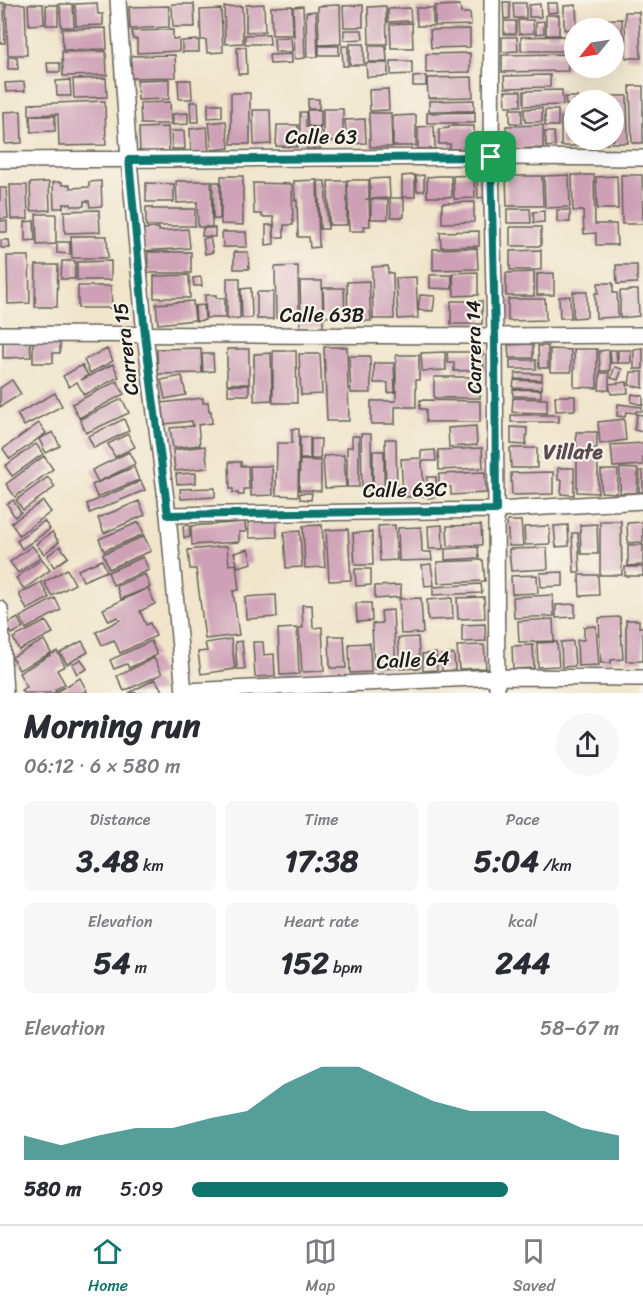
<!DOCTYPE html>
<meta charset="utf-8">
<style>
:root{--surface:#fff;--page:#f7f7f7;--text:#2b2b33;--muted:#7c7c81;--line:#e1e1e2;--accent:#0f766e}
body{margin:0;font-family:Sriracha,sans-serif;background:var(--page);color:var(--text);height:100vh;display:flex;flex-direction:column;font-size:22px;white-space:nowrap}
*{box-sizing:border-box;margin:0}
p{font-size:20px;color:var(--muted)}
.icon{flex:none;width:33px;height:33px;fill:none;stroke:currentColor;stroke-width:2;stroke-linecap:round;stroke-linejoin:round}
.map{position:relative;height:693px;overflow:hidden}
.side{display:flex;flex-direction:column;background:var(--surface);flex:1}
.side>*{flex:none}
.needle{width:39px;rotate:240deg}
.controls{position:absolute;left:564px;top:18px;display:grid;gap:12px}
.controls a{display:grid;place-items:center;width:60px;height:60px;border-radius:50%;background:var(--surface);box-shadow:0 6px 24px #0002;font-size:30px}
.pin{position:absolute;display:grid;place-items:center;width:51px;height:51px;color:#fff;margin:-26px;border-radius:12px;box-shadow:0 3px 9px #0006}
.round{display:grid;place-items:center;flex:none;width:63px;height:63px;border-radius:32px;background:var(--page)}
.head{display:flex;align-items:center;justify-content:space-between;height:102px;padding:0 24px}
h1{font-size:33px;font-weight:800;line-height:45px}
.figures{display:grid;grid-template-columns:repeat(3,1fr);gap:9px;height:102px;padding:6px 24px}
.figures div{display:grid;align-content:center;border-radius:9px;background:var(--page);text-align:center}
.figures b{font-size:30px;font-weight:800}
.figures small{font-size:16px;font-weight:400}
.figures p{font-size:16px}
.chart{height:168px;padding:12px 24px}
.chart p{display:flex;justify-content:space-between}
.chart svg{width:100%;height:108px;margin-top:6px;fill:var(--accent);opacity:.7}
ul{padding:0 24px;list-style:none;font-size:20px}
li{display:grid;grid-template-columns:96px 72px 1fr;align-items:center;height:45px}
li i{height:15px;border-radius:8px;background:var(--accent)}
.tab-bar{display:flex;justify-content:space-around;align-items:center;height:84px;border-top:2px solid var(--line);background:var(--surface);font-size:16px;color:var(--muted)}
.tab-bar a{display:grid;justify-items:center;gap:3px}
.tab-bar .current{color:var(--accent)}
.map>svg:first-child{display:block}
</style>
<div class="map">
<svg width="643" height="693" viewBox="0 0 643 693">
<rect width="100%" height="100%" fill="#f7f3e8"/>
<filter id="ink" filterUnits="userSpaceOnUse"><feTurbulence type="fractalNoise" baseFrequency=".0167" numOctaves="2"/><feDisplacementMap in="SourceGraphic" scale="12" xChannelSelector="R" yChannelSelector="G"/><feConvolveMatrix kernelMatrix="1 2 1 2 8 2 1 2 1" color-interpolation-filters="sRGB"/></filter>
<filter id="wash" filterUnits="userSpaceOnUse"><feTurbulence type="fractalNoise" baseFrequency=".008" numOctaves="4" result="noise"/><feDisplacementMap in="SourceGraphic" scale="24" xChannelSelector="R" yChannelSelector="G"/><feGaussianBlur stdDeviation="1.35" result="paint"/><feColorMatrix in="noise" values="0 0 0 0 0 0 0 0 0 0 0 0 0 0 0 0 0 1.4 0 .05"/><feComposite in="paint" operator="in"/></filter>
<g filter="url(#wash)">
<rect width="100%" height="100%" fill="#f0e5cb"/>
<g id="blocks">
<path fill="#cda0b6" d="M503,2h7v16l-6,1z
M0,3h4l1,40h-5z
M97,3l1,11h5v11l-27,1 -1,-22z
M513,3h13v15h-12z
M547,3h10l1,9 -10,1z
M6,4h19l2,51h-19z
M28,4h15l1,20 -15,1z
M60,4h13l1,23h-13z
M172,4h22l1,23h-22z
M264,4l1,27 -19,1v-27z
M540,4l1,13h-12v-12z
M46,5h12v20h-12z
M340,5l1,39 -22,1 -1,-39z
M363,5v22h-19l-1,-21z
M460,5l1,8h9l1,12 -36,1v-20z
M576,5l1,23 -13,2v-24z
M169,6v21l-39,2 -1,-22z
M242,6l1,37 -18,1 -1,-37z
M292,6l1,29h-21l-1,-28z
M303,6l2,52 -10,1 -2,-52z
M386,6l1,38h-18l-1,-37z
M410,8l1,13 -23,1v-13z
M416,8h17v18h-16z
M221,9l2,43 -16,1 -1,-13h-5l-1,-30z
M316,11l2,46h-11l-1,-45z
M625,12h14l2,46h-15z
M546,15h13v20h-13z
M622,19l1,34h-9v-25h-26v-8z
M518,20h15l1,13 -15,1z
M504,21h12v13h-12z
M544,21v12l-8,1v-12z
M412,23l1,25h-22l-1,-24z
M106,28l1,21 -44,1 -1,-21z
M470,29v18l-39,1 -1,-18z
M173,30v9h6v12l-42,2v-14h-4l-1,-8z
M344,30h18l1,9 -19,1z
M269,34l1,10h-25v-9z
M567,35h7v17h-7z
M564,36v15h-43v-14z
M291,37l1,15h-17l-1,-14z
M502,37h15l1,14 -16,1z
M199,40v12h-17v-11z
M350,44h14v21h-14z
M319,46h20v9h-20z
M342,46h6v20h-5z
M369,46h17l1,16h-18z
M246,47l1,27h-9l-1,-26z
M106,51l1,24 -44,1 -1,-24z
M470,53v19l-44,1v-19z
M292,54v9l-22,1 -1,-9z
M567,54l1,17 -66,1v-17z
M175,55l1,22 -45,1v-22z
M8,57h9l1,12h-10z
M391,61h21v13l-21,1z
M47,63h13v9h-12z
M366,63h22v13l-21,1z
M550,75v12l-45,1 -1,-12z
M426,76v10h-13v-9z
M472,77l1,20 -45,1 -1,-20z
M106,78l1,19 -33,1 -1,-19z
M169,79v20l-31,1 -1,-20z
M70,80l1,16h-14l-1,-15z
M178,80h13l1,19h-13z
M24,82l1,9 -19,1 -1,-9z
M630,86h13v57h-11z
M388,89l1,21 -19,1 -1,-21z
M562,90l1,15 -39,1v-15z
M505,91h16v15h-15z
M231,93h19v51h-19z
M610,96h17l1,47h-17v-3h3v-40h-4z
M565,97h13v3h-4v5h-8z
M308,99h11v10h-11z
M474,100v11h-45v-10z
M105,101l1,44 -47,1 -1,-32 -29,1v-11z
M170,102l1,22h-30l-1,-21z
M190,102h8l1,20h-8z
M208,104h14v13l-14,1z
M542,108v14h-17l-1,-13z
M323,109h20v32h-20z
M510,109h12v14h-12z
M253,110h17l1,34 -17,1z
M307,110h14v17l-13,-1z
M545,110h13v16h-13z
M21,111l1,32 -17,1 -1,-32z
M300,112h6v15l14,1v21h-13v-3h-7z
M475,112v11h-48v-10z
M188,113v11l-15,1v-11z
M369,113h22l1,34h-22z
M416,115v31h-23v-30z
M30,116h25v15l-24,1z
M561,117h13v23h4v6h-17z
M365,119l1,24 -19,1 -2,-24z
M226,121l3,27 -17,2 -3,-27z
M277,125h21l-1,22 -21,-1z
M543,125v23l-36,1 -1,-23z
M434,126l1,23h-17v-22z
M449,126h25l1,22 -25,1v-5h-11v-15l10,-1z
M168,127l1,25 -29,1 -1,-25z
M207,127l2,26 -18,1 -1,-25z
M171,131h13l1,18h-13z
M545,132h9l1,14 -9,1z
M581,140h14l1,4h-15z
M598,140h10v4h-10z
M415,175v22h-13v-21z
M424,175v16h-7l-1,-15z
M474,175l1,23 -21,1 -1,-23z
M477,175h8l1,22 -8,1z
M569,175l1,32 -25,1 -1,-32z
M572,175h22l1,49h21l1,21h-21v-12l-12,1 -1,-23h-10z
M621,175h21l1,49h-21z
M221,176h22v49l-22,-1z
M438,176h13l1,21h-25v-20z
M506,176h36l1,30h-36z
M617,176l1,33h-21l-1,-32z
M389,178l1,20 -20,1v-20z
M317,180l2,67 -9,1 -1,-11h-11l-1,-37 -2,1 -1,-20z
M347,180h22v19h-4h4l1,27h-6l1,5h-16z
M101,181l1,25 -12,1 -1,-6h-5v5h-13v-2h-8v4h-9l-1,-26h9v3h8v3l19,-1v-5z
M176,181h35l1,46h-14l-1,-25 -20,1z
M318,181h7l3,48h-8z
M328,181h19v44h-18z
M49,182l1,28 -19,1 -1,-28z
M213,182h7v37h-7z
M146,183l28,1v18h-28z
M253,183l39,1 1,41h-9v12h-10v-20h-12v-3h-8z
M10,185h17l1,34h-17z
M0,188h6l2,30 -8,1z
M390,198h14v19h-13z
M371,199l17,1v19h-17z
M474,202v20l-32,1v-20z
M146,207h6v2h43v17h-49z
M507,209h23l1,14h-24z
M99,210l1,22 -35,1 -1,-22z
M557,210h13v12h-13z
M544,211v11l-10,1 -1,-11z
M36,214h20v28h14v12l-13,-1v-9l-20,1z
M0,221h7v11h-7z
M34,221l1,19 -10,1v-19z
M266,225h7l1,19 -8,1z
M510,227h31v19h-31z
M159,228v3l29,-2 2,19 -47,3 -1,-22z
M203,228h12v9l-13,-1z
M479,231v15l-38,1 -1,-15z
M222,232h24l1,15h-24z
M71,236h36l1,22h-36z
M210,237l3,15 -8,2 -2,-15z
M1,240h8l1,8h-9z
M477,248l1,21 -45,1v-21z
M541,250v20h-31v-19z
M148,252h43v21h-43z
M234,252h14l1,17h-15z
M7,256h22l1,47 -22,1z
M62,261h13v18h-14z
M111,261v19h-34v-18z
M36,265h22l-1,42h-22z
M616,265h21v18l-20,1z
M298,266l1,52h-23l-1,-51z
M388,266v7h5l1,46h-21l-1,-52z
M478,272v23l-24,1 -1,-23z
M534,272v24h-28v-23z
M554,273v22h-17v-21z
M189,275l1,23h-36v-22z
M430,275h22v14l-22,-1z
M201,277l1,9h-8l-1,-8z
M416,277l2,41 -20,1 -2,-41z
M227,278h13v40l-13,1z
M300,281h22l1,34h-22z
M369,281l2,40h-23l-1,-39z
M598,283h15v10h4l1,24 -22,1 -1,-25h3z
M78,286h33l1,22h-34z
M251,288l1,30h-10l-1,-29z
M323,288h21l1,28 -21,1z
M630,290h8l1,26 -19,2v-27h10z
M257,292h16v27h-16z
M573,292h14v25l-14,1z
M205,295h11v3h9v20h-19z
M420,295l15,1 -2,15 -15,-1z
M570,296l1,22h-11l-1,-21z
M508,299h37l1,21 -38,1z
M193,301l2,19 -37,4 -2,-20z
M451,301h31v23h-31z
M204,305l1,15 -9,1 -1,-15z
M300,316l23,1v11l-23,-1z
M33,340h27v13h-7v10h-20z
M3,341h27l1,16 -28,1z
M533,344v14h-24l-1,-13z
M538,346h10v22h-9z
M324,347h23l2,74h-22z
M201,348l1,25 -44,1 -1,-25z
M643,348v21h-9v-20z
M107,349l6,12 -23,12 -6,-13z
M227,349h22v35h-22z
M550,349l21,1v22h-21z
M574,349h23v39l-23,-1z
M609,350l1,21h-10l-1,-20z
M610,350h6l1,13h-6z
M618,350h13v13h-13z
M273,351h23l1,52h-24z
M445,352l1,18 -24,1 -1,-18z
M447,352h36l1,18 -30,1v-8h-6z
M271,353l1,47 -18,1v-47z
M202,354h11l1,17 -11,1z
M299,354h21l2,40 -21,1z
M396,355h23v25h-3v27h-21v17h-24v-23h25z
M349,356h21l1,37h-20z
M510,360h26v9h-26z
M374,363h20l1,29 -7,1v-10h-14z
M113,364l6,13 -35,18 -7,-13 -8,5 -6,-11 19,-11 6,10 -7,5z
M615,367l7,2 -4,11 -7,-2z
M631,372h12v16l-14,-3z
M515,373l27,1v6l-27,-1z
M600,373h9v17h-10z
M182,376l4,19 -21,4 -4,-19z
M434,377h38v9h8v12h-46z
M12,380l9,14 -21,13v-19z
M514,380l28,1v8l-29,-1z
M117,381l7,13 -45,24 -7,-14z
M627,382l1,11 -17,1 -2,-10z
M228,385h21v10h-21z
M513,389l28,1v7l-28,-1z
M55,393l7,13 -38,20 -7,-12z
M632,394l11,2v9l-12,-3z
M555,396h20v14l-19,1z
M203,398v5l5,-1 1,9h2l1,12 -14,2 2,20 -27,3 -3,-20 23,-2 -1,-5 -27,3 -3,-21z
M513,398l34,1v14l-35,-1z
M122,399l7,14 -43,20 -6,-14z
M420,400l60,1v21h-54v-13h-6z
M618,404l24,3v4h-6v2l-10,-1 -1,5 -8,-1z
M637,414l6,1v17l-9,-2z
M511,415h48v7h-48z
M124,419l5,12 -35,17 -6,-12z
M624,419l2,21 -26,4 -2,-22z
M39,423l7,10 -36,26 -7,-10z
M476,426l1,19 -28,2 -1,-19z
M511,427l16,1 -1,17 -15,-1z
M292,429h7l-1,67 -22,-1 1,-52h15z
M53,432l7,14 -14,7 -7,-14z
M576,432h21v16l-20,1z
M128,434l7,13 -20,10 -7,-13z
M361,434h10l1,56h-10z
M352,436h7v51h-12v-40h5z
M300,437h10v22h-10z
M311,439h10l-1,20h-9z
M385,439h11l1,54 -11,1z
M643,443v22l-30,2 -2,-22z
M36,444l7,10 -31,22 -7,-10z
M205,446l3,22 -33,3 -2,-21z
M482,448l1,20 -44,2 -1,-20z
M510,448h27v20h-26z
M435,450l1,11h-14l2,35 -21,1 -2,-38 20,-1v-7z
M373,451h11v40l-11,-1z
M129,452l6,12 -37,18 -6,-12z
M577,452h21v41l-21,-1z
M344,455l2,32 -21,1 -2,-32z
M44,456l9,13 -38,28 -9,-13z
M300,460l21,1v30l-22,-1z
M229,462h12v4h7l1,23h-5v6h-6v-2h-5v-4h-3z
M250,466h22l1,29 -22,1z
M134,467l5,13 -42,17 -5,-12z
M558,468h16v27l-13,-1 1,-14h-4z
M620,468l18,1 -1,24h-17z
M601,470h17l-1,23 -16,-1z
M640,471h3v21h-4z
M485,472l1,21 -35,2v-8h-12v-13z
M553,472v22l-41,1 -1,-22z
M196,473v10l-19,1 -1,-10z
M48,477l7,10 -32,23 -7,-10z
M427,477h9l1,20 -9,1z
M141,481l4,9 -55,23 -3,-9z
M215,488v9l-34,2 -1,-10z
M300,493h12l-1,7 -11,-1z
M13,500l8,12 -6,5 -8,-13z
M43,501l8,11 -32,23 -8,-12z
M139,501l6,14 -41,18 -6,-15z
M276,520l1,17 -28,1 -1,-17z
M44,521l6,8 -28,20 -5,-8z
M507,521h14l2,25h-14z
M600,521h21l1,54h-22z
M139,522l5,12 -40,17 -5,-12z
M245,522l1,10h-7v10l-47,3 -1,-19z
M643,522v20l-15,1 -1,-20z
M597,524l1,30h-17l-1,-29z
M189,525l1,12 -6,1 -1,-12z
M322,525l3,42 -20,1 -2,-42z
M395,525l2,35 -17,1 -2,-35z
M442,525l1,24h-14l-1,-23z
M481,525l1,20 -34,1 -1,-20z
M568,525l1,21 -13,1 -2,-21z
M549,526l1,18 -25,1 -1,-18z
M421,527l1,25h9l1,8 -33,1 -1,-33z
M348,529l3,51 -22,1 -3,-51z
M300,531l2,36 -16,1 -2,-36z
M52,532l7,10 -15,12 -8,-10z
M372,532l1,33h-18l-2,-32z
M572,533h6l2,39h-6z
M144,536l7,15 -42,18 -6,-15z
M628,545h15v20l-15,1z
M32,546l9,11 -23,16 -8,-11z
M60,546l8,11 -14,10 -7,-11z
M227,546l2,19 7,-1 3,26 -6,1 6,44 -34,4 -9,-70h-6l-2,-19z
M478,547l1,11 -34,2v-11z
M547,548l1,21 -37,2 -2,-22z
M248,549l4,14 -14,4 -4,-14z
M143,557l6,13 -36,15 -5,-13z
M42,559l8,11 -26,19 -8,-11z
M102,560l5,11 -24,10 -5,-11z
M483,560l2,21 -47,2 -1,-21z
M431,564l3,21 -9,1 -3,-21z
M625,567h18v9h-18z
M67,569l8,15 -23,12 -8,-14z
M355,569h16v16l-15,1z
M563,572v14l-22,1 -1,-14z
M145,574l5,13 -29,12 -5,-13z
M537,575l1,18 -26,1 -1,-18z
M579,575h19l1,20 -19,1z
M41,582l8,16 -22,12 -8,-16z
M481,584l1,9 -49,2v-8z
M401,585v12l-26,2v-13z
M148,588l7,16 -15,7 6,14 4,-2 6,13 -36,17 -6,-13 -12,5 -6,-13 24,-12 -2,-3 -9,4 -6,-12z
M276,595l1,22 -31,2 -1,-22z
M553,595l1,21 -40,2 -1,-21z
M484,597l1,21 -27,1 -1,-21z
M55,598l6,12 -35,19 -6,-12z
M421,598l2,35 -22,1 -2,-35z
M452,598l1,21 -25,1 -1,-20z
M356,603h15l1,18 -15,1z
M575,604v13l-19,1v-13z
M302,605h10l1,23 9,-1 2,44 -22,1 -3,-44h4z
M393,610l3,58 -22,1 -2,-45 10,-1 -1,-12z
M620,617l3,42 -12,1v3h-10l-2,-45z
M18,618l5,10 -11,6 -5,-10z
M553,619l1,22 -35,1 -1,-21z
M626,620h13v7h4v34h-17z
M46,621l7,12 -34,17 -6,-12z
M485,624l1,17 -24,1v-17z
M596,626l3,39 -21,1 -1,-26h7v-13z
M297,628l2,46 -19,1 -2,-46z
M329,636h15l2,32h-16z
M418,637l2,31 -20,1 -2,-31z
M231,639l4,30 -34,5 -3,-22 9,-1 -2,-8z
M44,640l7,13 -32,17 -7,-13z
M82,641l6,11 -21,12 -7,-11z
M151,641l6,14 -28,13 -2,-4 -13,5 -4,-9z
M242,641l3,28h-8l-2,-27z
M573,641l2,25 -13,1 -1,-25z
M253,642h10l1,13 10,-1 1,22 -20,1z
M557,642l2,24 -21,1 -1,-24z
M370,643l1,29 -21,1 -1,-29z
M484,645l2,23 -27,1 -2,-23z
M533,645l1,23 -21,1 -1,-23z
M57,651l8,15 -8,4 8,14 -10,6 1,2 24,-14 7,13 -5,2h-59l-2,-3 6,-3 -8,-14z
M436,653l1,17 -14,1 -1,-17z
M454,654l1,16 -13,1 -1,-16z
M154,658l8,16 -38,17 -7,-15z
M81,659l6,10 -10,5 -5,-10z
M155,679l7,11 -6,3h-27z"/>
</g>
</g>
<g filter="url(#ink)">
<use href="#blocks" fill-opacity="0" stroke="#666259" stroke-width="1.5"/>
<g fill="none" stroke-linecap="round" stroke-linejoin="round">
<g stroke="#666259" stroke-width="18">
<path id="minor" d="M118,0l11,160 16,175 23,180 16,178
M492,0l-1,157 4,179 2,357
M0,160l491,-3 152,1
M0,334l495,2 148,-1
M168,515l328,-5 147,-9
M0,609l5,84
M184,691l313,-14 146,1"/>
</g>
<use href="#minor" stroke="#fff" stroke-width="15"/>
</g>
</g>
<g fill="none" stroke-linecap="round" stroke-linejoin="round" filter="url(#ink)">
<g stroke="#fff" stroke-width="12">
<path id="route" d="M491,157l4,179 1,174 -328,5 -23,-180 -16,-175z"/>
</g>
<use href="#route" stroke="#0f766e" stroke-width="8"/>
</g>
<g text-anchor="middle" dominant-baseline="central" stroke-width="4.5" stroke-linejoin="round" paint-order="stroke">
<g font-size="20" fill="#1c1c1c" stroke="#f7f3e8">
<text x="321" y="137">Calle 63</text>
<text x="322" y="315">Calle 63B</text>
<text transform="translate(474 347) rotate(-91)">Carrera 14</text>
<text transform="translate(126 349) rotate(-97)">Carrera 15</text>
<text transform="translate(405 490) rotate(-1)">Calle 63C</text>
<text transform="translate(413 660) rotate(-3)">Calle 64</text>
</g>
<g font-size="21" font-weight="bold" fill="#5a4a52" stroke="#f7f3e8">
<text x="573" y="452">Villate</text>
</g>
</g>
</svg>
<div class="controls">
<a><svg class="needle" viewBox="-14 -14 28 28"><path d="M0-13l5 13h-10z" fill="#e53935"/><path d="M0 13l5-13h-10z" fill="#7c7c81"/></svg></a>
<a><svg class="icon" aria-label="layers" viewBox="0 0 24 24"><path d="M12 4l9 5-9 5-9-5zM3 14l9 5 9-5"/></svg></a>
</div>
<div class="pin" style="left:491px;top:157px;background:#1e9e55"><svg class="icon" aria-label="arrive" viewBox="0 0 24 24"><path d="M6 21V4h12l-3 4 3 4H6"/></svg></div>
</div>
<section class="side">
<div class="head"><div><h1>Morning run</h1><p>06:12 · 6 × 580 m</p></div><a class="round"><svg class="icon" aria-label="share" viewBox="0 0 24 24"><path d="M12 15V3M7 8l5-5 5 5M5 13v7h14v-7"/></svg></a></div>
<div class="figures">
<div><p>Distance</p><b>3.48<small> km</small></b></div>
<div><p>Time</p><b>17:38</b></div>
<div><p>Pace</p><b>5:04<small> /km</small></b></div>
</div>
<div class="figures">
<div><p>Elevation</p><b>54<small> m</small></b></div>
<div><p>Heart rate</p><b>152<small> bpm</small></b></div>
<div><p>kcal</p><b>244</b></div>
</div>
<div class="chart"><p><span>Elevation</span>58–67 m</p>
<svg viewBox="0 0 160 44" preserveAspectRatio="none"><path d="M0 44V34L10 38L20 34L30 31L40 31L50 27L60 24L70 13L80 6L90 6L100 13L110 20L120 24L130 24L140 24L150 31L160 34V44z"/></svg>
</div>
<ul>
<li><b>580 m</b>5:09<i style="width:74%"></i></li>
</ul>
</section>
<nav class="tab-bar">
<a class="current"><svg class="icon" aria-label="home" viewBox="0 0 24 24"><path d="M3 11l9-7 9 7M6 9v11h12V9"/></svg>Home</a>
<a><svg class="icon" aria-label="map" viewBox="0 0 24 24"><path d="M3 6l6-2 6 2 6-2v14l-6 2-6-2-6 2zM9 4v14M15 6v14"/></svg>Map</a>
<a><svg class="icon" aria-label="saved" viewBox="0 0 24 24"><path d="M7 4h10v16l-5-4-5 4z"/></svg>Saved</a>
</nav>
